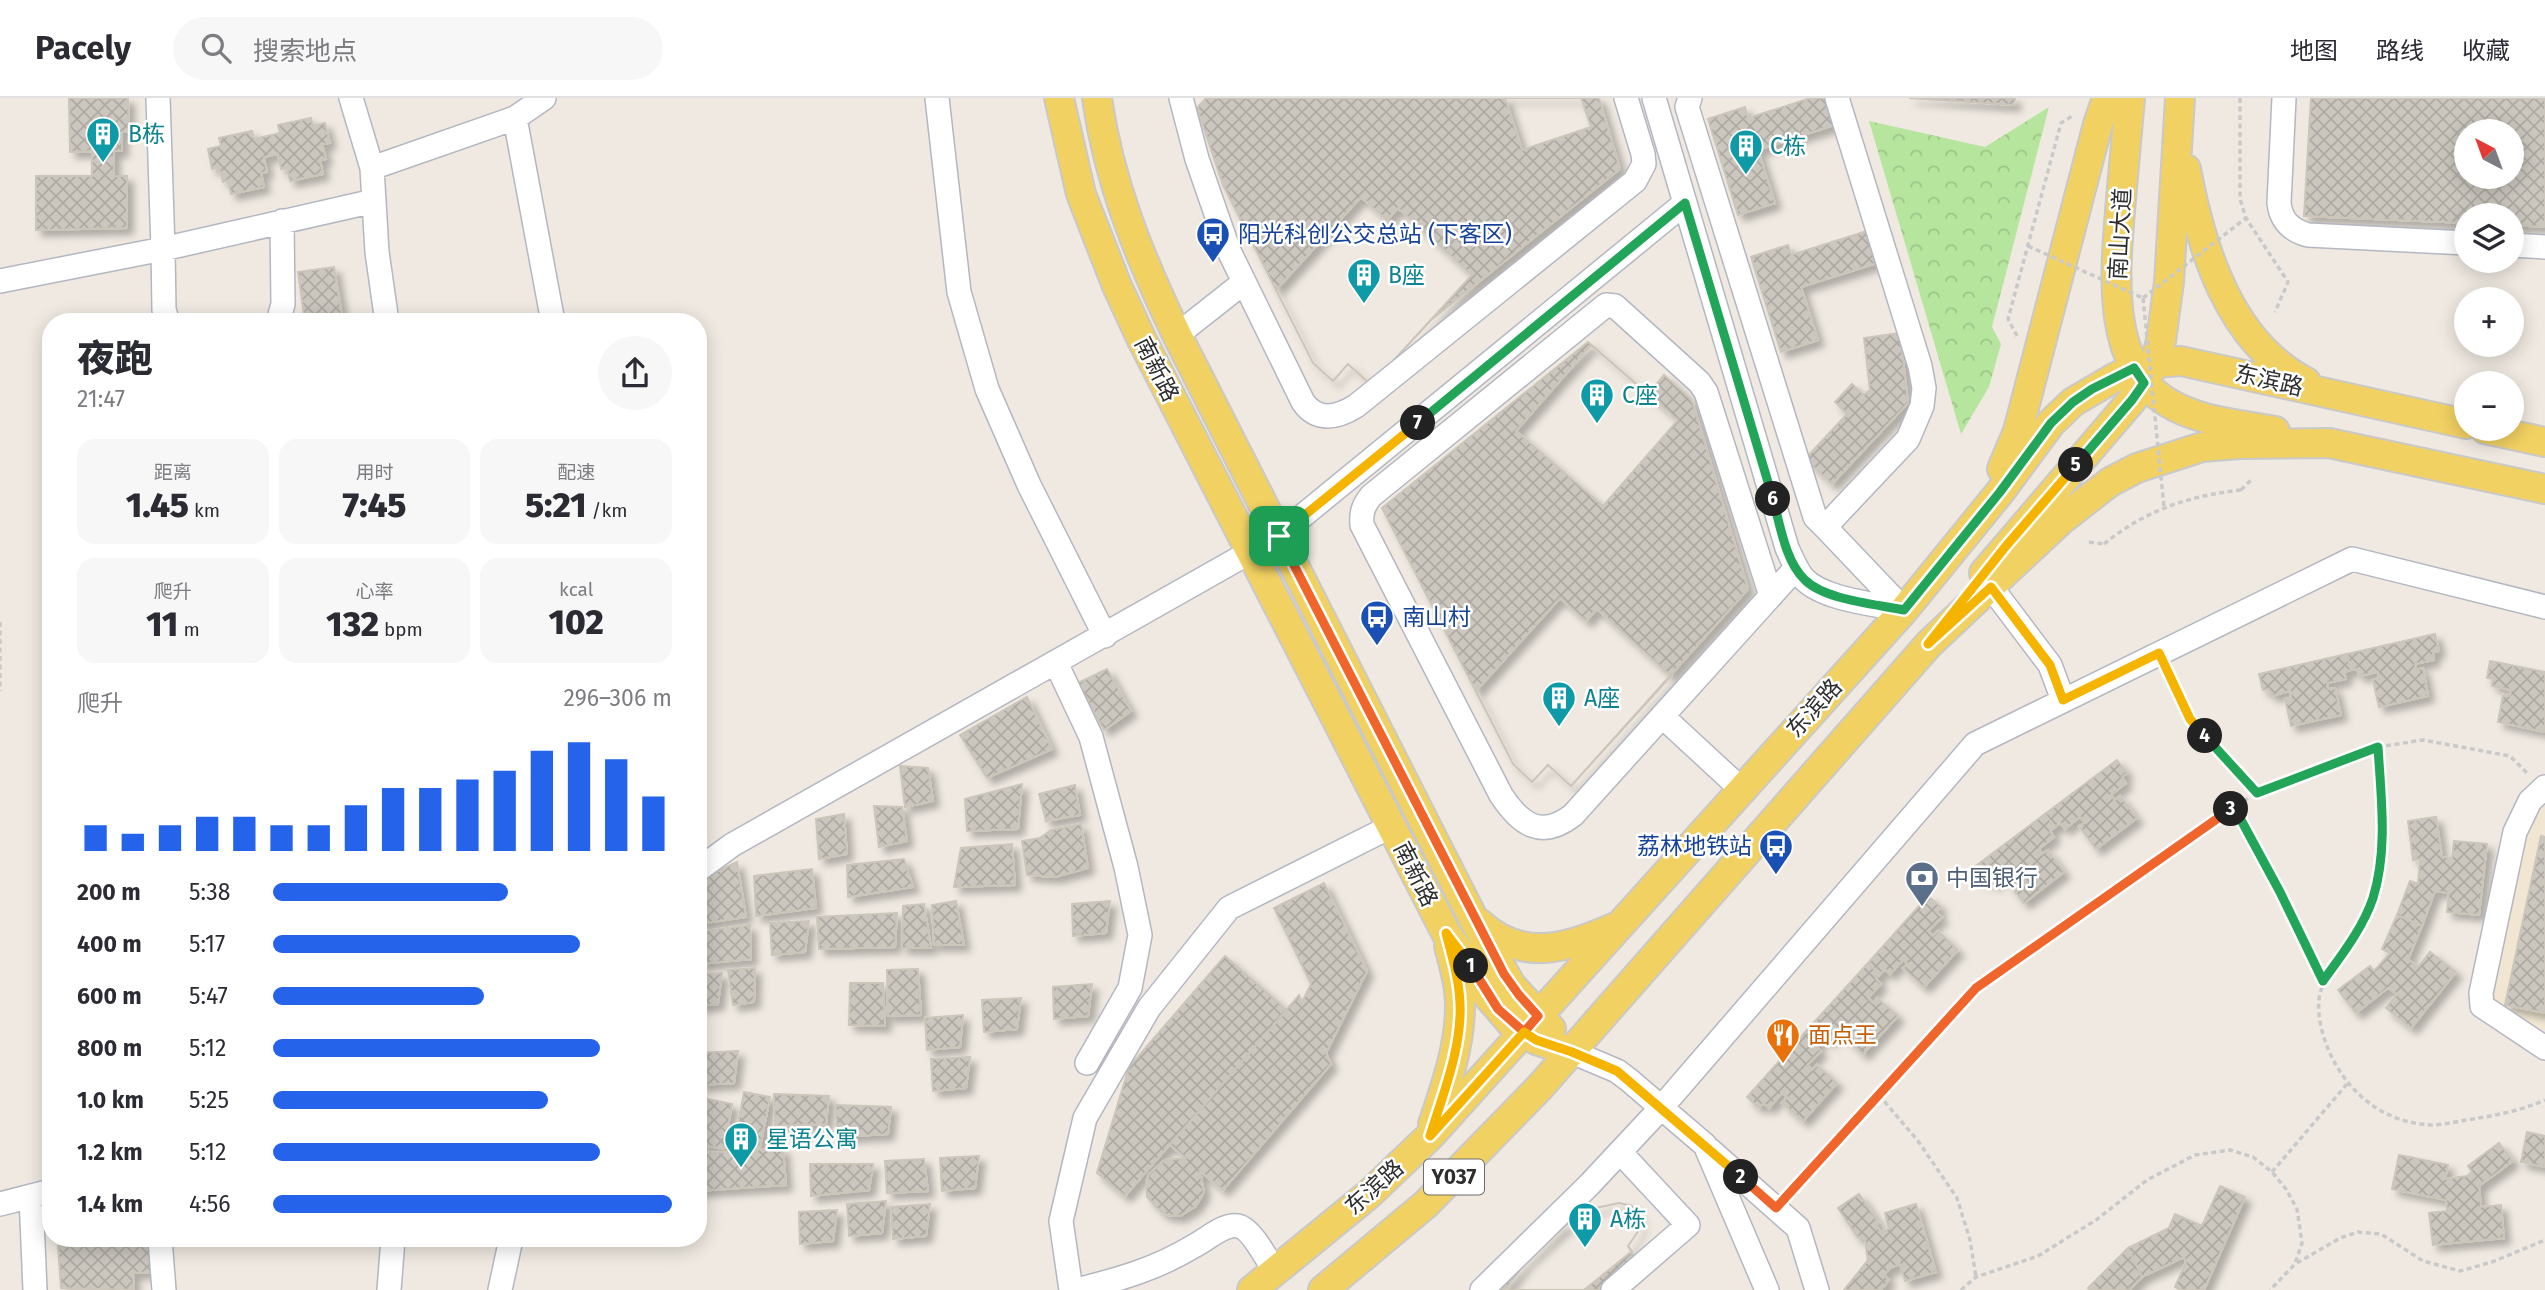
<!DOCTYPE html>
<html lang="zh">
<meta charset="utf-8">
<style>
:root{--surface:#fff;--page:#f7f7f7;--text:#2b2b33;--muted:#7c7c81;--line:#e1e1e2;--accent:#2563eb}
body{margin:0;font-family:"Fira Sans","Noto Sans SC",sans-serif;background:var(--page);color:var(--text);height:100vh;display:flex;flex-direction:column;font-size:26px;white-space:nowrap}
*{box-sizing:border-box;margin:0}
p{font-size:23px;color:var(--muted)}
.icon{flex:none;width:38px;height:38px;fill:none;stroke:currentColor;stroke-width:2;stroke-linecap:round;stroke-linejoin:round}
.map{position:relative;flex:1;overflow:hidden}
.panel{position:absolute;left:42px;top:215px;width:665px;height:934px;display:flex;flex-direction:column;background:var(--surface);border-radius:28px;box-shadow:0 4px 18px #0003}
.panel>*{flex:none}
.needle{width:46px;rotate:319deg}
.buttons{position:absolute;left:2454px;top:21px;display:grid;gap:14px}
.buttons a{display:grid;place-items:center;width:70px;height:70px;border-radius:50%;background:var(--surface);box-shadow:0 4px 18px #0003;font-size:35px}
.pin{position:absolute;display:grid;place-items:center;width:60px;height:60px;color:#fff;margin:-30px;border-radius:14px;box-shadow:0 4px 10px #0006}
.km{position:absolute;width:35px;height:35px;margin:-18px;border-radius:50%;background:#222;color:#fff;font-size:19px;line-height:35px;text-align:center}
.round{display:grid;place-items:center;flex:none;width:74px;height:74px;border-radius:37px;background:var(--page)}
.overview{display:flex;align-items:center;justify-content:space-between;height:119px;padding:0 35px}
h1{font-size:38px;font-weight:800;line-height:52px}
.metrics{display:grid;grid-template-columns:repeat(3,1fr);gap:10px;height:119px;padding:7px 35px}
.metrics div{display:grid;align-content:center;border-radius:18px;background:var(--page);text-align:center}
.metrics b{font-size:35px;font-weight:800}
.metrics small{font-size:19px;font-weight:400}
.metrics p{font-size:19px}
.chart{height:196px;padding:14px 35px}
.chart p{display:flex;justify-content:space-between}
.chart svg{width:100%;height:126px;margin-top:7px;stroke:var(--accent);stroke-width:6}
ul{padding:0 35px;list-style:none;font-size:23px}
li{display:grid;grid-template-columns:112px 84px 1fr;align-items:center;height:52px}
li i{height:18px;border-radius:9px;background:var(--accent)}
header{display:flex;align-items:center;gap:42px;box-sizing:border-box;height:98px;padding:0 35px;background:var(--surface);border-bottom:2px solid var(--line)}
header strong{font-size:33px}
nav{display:flex;gap:38px;margin-inline-start:auto;font-size:24px}
.search{width:490px;height:63px;background:var(--page);display:flex;align-items:center;gap:18px;box-sizing:border-box;padding:0 24px;border-radius:38px;color:var(--muted);font-size:26px}
.map>svg:first-child{display:block}
</style>
<header>
<strong>Pacely</strong>
<div class="search"><svg class="icon" aria-label="search" viewBox="0 0 24 24"><circle cx="10" cy="10" r="6"/><path d="M15 15l6 6"/></svg>搜索地点</div>
<nav><a>地图</a><a>路线</a><a>收藏</a></nav>
</header>
<div class="map">
<svg width="2545" height="1192" viewBox="0 0 2545 1192">
<defs>
<pattern id="park-crowns" width="20" height="18" patternUnits="userSpaceOnUse" patternTransform="scale(1.75)"><rect width="20" height="18" fill="#b6e59e"/><path d="M2 6a3 3 0 1 1 6 0M12 15a3 3 0 1 1 6 0" fill="none" stroke="#9dc588"/></pattern>
<pattern id="building-cross-hatch" width="8" height="8" patternUnits="userSpaceOnUse" patternTransform="scale(1.75)"><rect width="8" height="8" fill="#cbc7bf"/><path d="M0 0l8 8M0 8l8-8" fill="none" stroke="#afaba4"/></pattern>
<filter id="shadow"><feDropShadow dx="6" dy="6" stdDeviation="3.5" flood-color="#0004"/></filter>
</defs>
<rect width="100%" height="100%" fill="#efe9e1"/>
<path fill="#f0e6d1" d="M2545,704v229l-56,-33 34,-166 8,-17z"/>
<path fill="url(#park-crowns)" d="M2049,9l-57,220 9,17 -12,43 -28,47 -92,-313 116,26z"/>
<path fill="url(#building-cross-hatch)" stroke="#cbc5ba" stroke-width="2" fill-rule="evenodd" filter="url(#shadow)" d="M69,0h59l1,34h-7v19h-8v25h13v52l-91,2v-54h56v-25l-22,1z
M1206,0h393l21,71 -189,151 -60,65 -23,-21 -15,17 -20,-18 -90,-178 -26,-77z
M1505,0h76l10,29 -69,23z
M1811,0h15l8,27 -76,25 17,53 -37,12 -30,-96 37,-12 3,11z
M1909,0h106l-1,7z
M2311,0h234v129l-34,-2v-10h-45v8l-162,-7zM2466,33h45v46h-45z
M311,20l2,8 12,-3 5,20 -8,1 4,15 -6,1 3,14 -33,7 -3,-13 -6,1 -3,-15 -14,3 3,15 -6,1 3,14 -33,7 -3,-14 -5,2 -4,-15 -7,2 -4,-20 13,-3 -2,-8 33,-7 2,8 26,-6 -2,-8z
M1361,99l26,23 11,-12 74,67 -101,110 -23,-21 -15,17 -20,-18 -37,-73z
M1867,133l10,32 -76,24 17,53 -37,12 -30,-95 37,-12 3,10z
M334,169l9,55h-38l-7,-50z
M1900,235l8,70 -76,81 -27,-25 42,-45 -12,-12 17,-18 12,11 6,-5 -6,-52z
M1588,244l60,52 16,-19 28,25 56,189 -177,197 -23,-21 -16,17 -19,-18 -131,-256z
M1591,247l87,75 -75,86 -87,-75z
M1560,500l26,23 11,-12 74,67 -100,110 -23,-21 -16,17 -19,-18 -37,-73z
M2435,536l4,17 -6,1 1,8 -19,4 1,6 7,-2 5,28 -49,11 -6,-27 6,-2 -1,-6 -19,4 -2,-7 -6,1 -4,-16z
M2347,556l4,16 -7,2 2,7 -19,4 1,6 7,-1 6,27 -50,11 -6,-27 6,-1 -1,-7 -19,5 -2,-7 -6,1 -4,-16z
M2490,563l55,11v60l-47,-10 5,-27 7,1 1,-6 -19,-4 1,-7 -6,-1z
M1107,571l24,42 -27,19 -26,-47z
M1027,599l25,52 -65,29 -27,-43z
M2117,662l10,13 -5,4 4,6 -15,12 4,5 5,-4 17,22 -41,31 -17,-23 6,-3 -5,-6 -15,12 -5,-6 -5,4 -10,-13z
M900,668l28,2 5,33 -28,6z
M1022,686l-4,45 -51,2 -2,-32z
M1075,687l5,30 -34,6 -7,-27z
M874,708l28,1 5,34 -28,6z
M844,716l3,40 -28,5 -3,-40z
M2045,716l10,13 -5,4 4,6 -15,12 3,5 6,-4 16,22 -40,31 -17,-22 5,-4 -4,-5 -15,12 -5,-6 -5,4 -10,-14z
M2436,719l6,40 10,1 2,-17 33,3 -8,71 -32,-3 2,-19 -14,-2 -13,35 -25,-11 13,-34 8,3 2,-25 -7,1 -5,-39z
M1081,726l7,44 -33,9 -28,-2 -5,-34 18,-3 11,-8z
M2541,738l4,1v176l-40,-8z
M1012,746l3,41 -61,2 7,-39z
M904,761l9,28 -65,10 -1,-32z
M737,764l9,55 -48,7v-44z
M812,771l4,39 -60,8 -2,-40z
M1324,785l43,88 -41,82 5,11 -108,126 -23,-19 4,21 -8,14 -16,10 -12,-1 -7,-3 -14,-15 -1,-15 3,-8 16,-14 21,-2 -16,-13 129,-150 3,7 9,-18 -37,-76z
M1928,798l13,11 -5,5 6,5 -14,14 5,5 5,-5 20,19 -34,37 -21,-19 5,-4 -5,-4 -13,14 -5,-5 -5,5 -12,-11z
M956,803l8,44h-30l-2,-40z
M1110,803l-4,32 -33,3 -1,-32z
M924,806l7,44h-29l1,-42z
M897,815l-2,34 -76,2 -2,-32z
M2397,817l25,11 -14,33 10,8 12,-15 26,20 -45,56 -25,-20 11,-14 -9,-6 -32,25 -18,-23 32,-24 4,5 16,-18 -8,-4z
M809,823l-4,31 -33,3 -2,-32z
M750,827l1,34 -51,5 -2,-32z
M1225,858l62,54 -162,186 -28,-23 32,-106z
M1868,865l12,11 -4,5 5,5 -13,14 5,5 4,-5 21,18 -35,38 -20,-19 4,-4 -5,-5 -13,15 -5,-5 -4,5 -13,-11z
M755,870l-1,34 -21,3 -5,-35z
M918,871l3,46 -33,1 -1,-46z
M722,875l-4,31 -20,2v-32z
M850,885h33l2,43 -36,-1z
M1092,886l-4,32 -34,3 -1,-32z
M1021,900l-4,31 -33,3 -2,-32z
M963,917l-3,32 -33,3 -2,-32z
M1807,932l13,11 -5,5 6,5 -14,14 5,5 5,-5 20,18 -34,38 -21,-18 5,-6 -5,-4 -13,15 -6,-5 -4,5 -12,-11z
M738,953l-4,32 -33,2 -2,-32z
M970,959l-4,31 -33,3 -2,-32z
M744,994l26,5 -10,50 -25,-7z
M774,996l55,2 -3,28 -51,2z
M707,1001l25,5 -8,45 -26,-5z
M836,1007l55,2 -3,27 -51,3z
M2527,1034l18,4v31l-24,-5z
M2499,1045l14,18 -34,25 2,21 20,-2 3,33 -71,7 -4,-32 18,-2 -1,-11 -54,-11 7,-34 49,10 -3,14 22,-3 5,-4 -4,-6z
M783,1050l3,37 -88,6v-37z
M979,1058l-4,32 -33,3 -2,-33z
M924,1061l4,32 -41,2 -2,-32z
M810,1066h63l-4,26 -58,6z
M2220,1088l25,11 -41,93h-23l-6,-3 11,-25 -2,-5 -42,20 -14,-29 41,-20 6,-14 27,12z
M1859,1096l20,29 -3,2 5,7 8,-3 -4,-16 31,-9 20,68 -31,9 -5,-17 -10,4 -6,7 5,5 -8,10h-37l24,-30 -3,-20 -3,-5 -4,3 -20,-30z
M886,1103l-4,32 -33,3 -2,-32z
M1619,1105l13,3 7,11v13l-11,16 4,5 -48,39h-79l21,-28 40,-37 25,-16z
M1619,1105l13,3 7,11v13l-11,16 8,13 -37,31h-104l67,-67 4,2 25,-16z
M930,1106l-4,32 -33,3 -2,-32z
M837,1112l-4,31 -33,3 -1,-32z
M82,1141h72l3,33 -24,1 1,17 -73,-2 -3,-42 24,-1z
M2128,1150l14,29 -13,13h-39l-2,-2z"/>
<g fill="none" stroke-linecap="round" stroke-linejoin="round">
<g stroke="#b4b7c1" stroke-width="26">
<path id="minor" d="M351,0l21,70 5,84 10,70
M544,0l-29,20 38,204
M937,0l22,194 28,97 42,96 76,151
M1181,0l16,61 32,92 74,151c14,20 34,16 53,4l279,-225 9,-17 -1,-10 -17,-56
M1654,0l133,450c5,11 9,21 16,30 20,22 73,26 101,32
M1690,0l-3,9 128,410 10,10 83,-88 14,-33 2,-18 -4,-22 -83,-268
M2284,0l-5,105c2,17 11,27 29,32l158,8
M372,70l143,-50
M2511,147l34,2
M0,183l163,-32 -5,-151
M168,224l-4,-12 -1,-61 211,-48
M278,224l5,-18 -1,-83
M1177,237l66,-52
M1825,429l79,83
M1278,438l407,-333
M1991,489l59,78 13,35
M1771,498l-65,-204 -7,-10 -84,-76 -9,-1 -235,191c-8,10 -10,17 -9,29l139,270c19,29 40,45 72,20l223,-247
M1056,565l35,74 35,130 14,68 -10,53 -43,75
M1662,618l79,73
M2545,689l-15,14 -15,31 -34,161 1,13 63,42
M698,772l34,-25 520,-294
M1572,954l45,19 12,9 76,65 62,145
M1710,1052l88,78 19,62
M31,1098l4,94
M0,1106l51,-13
M160,1141l4,51
M389,1192l4,-51
M500,1192l11,-51
M1071,1192l-10,-69 24,-103 64,-110 80,-100 163,-82
M1077,1192c43,-11 79,-21 117,-44 12,-6 31,-23 44,-20 13,2 30,35 37,46
M1482,1192l107,-105 72,-77 314,-364 377,-185 193,48
M1613,1192l75,-65 -68,-73"/>
</g>
<g stroke="#c9c9c9" stroke-width="32">
<path id="major" d="M1059,0l22,96 36,92 25,54 304,593 26,35 15,27 25,29 24,16 36,12
M1097,0c12,85 43,160 80,237l295,581 39,69 40,44
M2130,0c-3,34 -6,68 -9,101 -5,64 -18,164 46,203 32,20 72,22 108,29
M2186,71c15,79 43,173 120,213
M2485,331l60,13
M2002,371l16,-38 80,-307 9,-26
M1984,475l148,-173 23,-37 6,-22 8,-59 11,-184
M1479,825c42,39 87,26 134,5
M1433,1026c13,-38 27,-78 27,-118 0,-21 -6,-41 -11,-60
M1252,1192l116,-95 62,-59 474,-526 96,-118 51,-69 22,-21 41,-24 20,-10 21,-5 26,-2 285,63
M1323,1192l103,-86 114,-117 389,-443 131,-123 50,-39 27,-14 65,-21 38,-3 89,-1 216,46"/>
</g>
<path stroke="#c9c9c9" stroke-width="3.5" stroke-dasharray="5 3.5" stroke-linecap="butt" d="M2240,0v101l6,19 42,64 -13,30
M2017,238l-9,-17 53,-196 13,-8
M2241,392l12,-12
M2089,444l15,2
M0,524v69
M2168,574l22,47 67,74
M2378,649c3,46 11,112 -7,154 -6,16 -15,34 -24,48 -12,17 -25,29 -28,50 -2,22 6,47 17,66 21,36 54,58 95,60 13,0 28,-4 42,-6 25,-4 49,-9 72,-19
M2234,709l46,85 43,89
M1879,997l39,46 39,57 13,42 6,37
M2272,1074l75,-88
M1790,1095l186,-205 258,-181 23,-14 121,-46 45,-7 87,16 19,19
M2297,1165l43,-25 18,-6 23,2 42,27 37,10 32,-9 53,-22
M1961,1192l15,-13 62,-21 58,-36 51,-40 48,-25 35,-5 23,7 19,15 14,17 11,20 5,34 -7,21 -25,26"/>
<use href="#minor" stroke="#fff" stroke-width="23"/>
<use href="#major" stroke="#f2d163" stroke-width="28"/>
<path stroke="#c9c9c9" stroke-width="3.5" stroke-dasharray="5 3.5" stroke-linecap="butt" d="M2028,148l115,52
M2143,200l21,209
M2143,200l103,-80
M2104,446c42,-34 84,-48 137,-54"/>
</g>
<g fill="none" stroke-linecap="round" stroke-linejoin="round">
<g stroke="#fff" stroke-width="14">
<path id="split-1" d="M1279,438l225,438 15,21 19,21 -14,16 -26,-23 -27,-43"/>
</g>
<g stroke="#fff" stroke-width="14">
<path id="split-2" d="M1471,868l-25,-33c6,23 13,46 14,70 2,45 -17,91 -30,133l94,-104 12,8 36,12 45,19 124,106"/>
</g>
<g stroke="#fff" stroke-width="14">
<path id="split-3" d="M1741,1079l35,31 200,-220 255,-179"/>
</g>
<g stroke="#fff" stroke-width="14">
<path id="split-4" d="M2205,638l52,57 121,-46c3,50 10,103 -5,151 -10,30 -32,58 -50,83l-43,-89 -46,-85 -3,2"/>
</g>
<g stroke="#fff" stroke-width="14">
<path id="split-5" d="M2076,367l-70,81 -78,98 63,-57 59,78 13,35 96,-47 31,66 15,17"/>
</g>
<g stroke="#fff" stroke-width="14">
<path id="split-6" d="M1773,401c7,25 12,62 32,81 20,20 71,24 99,30l96,-118 51,-69 22,-21 19,-13 42,-21 10,15 -12,17 -56,65"/>
</g>
<g stroke="#fff" stroke-width="14">
<path id="split-7" d="M1418,325l267,-220 88,296"/>
</g>
<g stroke="#fff" stroke-width="14">
<path id="split-8" d="M1279,438l139,-113"/>
</g>
<use href="#split-1" stroke="#f0652b" stroke-width="9"/>
<use href="#split-2" stroke="#f5b400" stroke-width="9"/>
<use href="#split-3" stroke="#f0652b" stroke-width="9"/>
<use href="#split-4" stroke="#22a559" stroke-width="9"/>
<use href="#split-5" stroke="#f5b400" stroke-width="9"/>
<use href="#split-6" stroke="#22a559" stroke-width="9"/>
<use href="#split-7" stroke="#22a559" stroke-width="9"/>
<use href="#split-8" stroke="#f5b400" stroke-width="9"/>
</g>
<defs>
<g id="building-pin" transform="scale(1.75)"><path d="M0 17L-7.5 6A9.5 9.5 0 1 1 7.5 6Z" fill="#0f9aa8" stroke="#fff"/><path d="M-4-6H4V6H1V3H-1V6H-4ZM-2.5-4.3h1.7v1.8h-1.7ZM.8-4.3h1.7v1.8H.8ZM-2.5-1h1.7V.8h-1.7ZM.8-1h1.7V.8H.8Z" fill="#fff"/></g>
<g id="bus-pin" transform="scale(1.75)"><path d="M0 17L-7.5 6A9.5 9.5 0 1 1 7.5 6Z" fill="#1a4fb4" stroke="#fff"/><path d="M-5-6H5V4H4V6H2V4H-2V6H-4V4H-5ZM-3.5-4V0h7V-4ZM-3.5 1.2v1.5H-2V1.2ZM2 1.2v1.5H3.5V1.2Z" fill="#fff"/></g>
<g id="bank-pin" transform="scale(1.75)"><path d="M0 17L-7.5 6A9.5 9.5 0 1 1 7.5 6Z" fill="#5c6f8a" stroke="#fff"/><path d="M-6-4H6V4H-6ZM0-2.3a2.3 2.3 0 1 0 0 4.6a2.3 2.3 0 1 0 0-4.6Z" fill="#fff"/></g>
<g id="restaurant-pin" transform="scale(1.75)"><path d="M0 17L-7.5 6A9.5 9.5 0 1 1 7.5 6Z" fill="#e8710a" stroke="#fff"/><path d="M-5-6h1v4h1v-4h1v4h1v-4h1v5L-1.5 .5V6h-2V.5L-5-1ZM5-6V6H3V1.5H1.5Q1.5-4 5-6Z" fill="#fff"/></g>
</defs>
<g fill-rule="evenodd">
<use href="#building-pin" x="103" y="36"/>
<use href="#building-pin" x="1746" y="48"/>
<use href="#bus-pin" x="1213" y="136"/>
<use href="#building-pin" x="1364" y="177"/>
<use href="#building-pin" x="1597" y="297"/>
<use href="#bus-pin" x="1377" y="519"/>
<use href="#building-pin" x="1559" y="600"/>
<use href="#bus-pin" x="1776" y="748"/>
<use href="#bank-pin" x="1922" y="780"/>
<use href="#restaurant-pin" x="1783" y="937"/>
<use href="#building-pin" x="741" y="1041"/>
<use href="#building-pin" x="1585" y="1121"/>
</g>
<g text-anchor="middle" dominant-baseline="central" stroke-width="5" stroke-linejoin="round" paint-order="stroke">
<rect fill="#fff" stroke="#6d6d6d" stroke-width="2" x="1424" y="1061.5" width="60" height="35" rx="5"/>
<g font-size="21" font-weight="bold" fill="#2e2e2e">
<text x="1454" y="1079">Y037</text>
</g>
<g font-size="23" fill="#0d838f" stroke="#fff" text-anchor="start">
<text x="128" y="36">B栋</text>
<text x="1770" y="48">C栋</text>
<text x="1388" y="177">B座</text>
<text x="1622" y="297">C座</text>
<text x="1584" y="600">A座</text>
<text x="766" y="1041">星语公寓</text>
<text x="1610" y="1121">A栋</text>
</g>
<g font-size="23" fill="#164399" stroke="#fff" text-anchor="start">
<text x="1238" y="136">阳光科创公交总站 (下客区)</text>
<text x="1402" y="519">南山村</text>
<text x="1752" y="748" text-anchor="end">荔林地铁站</text>
</g>
<g font-size="23" fill="#2e2e2e" stroke="#fff">
<text transform="translate(2120 136) rotate(-87)">南山大道</text>
<text transform="translate(1157 271) rotate(63)">南新路</text>
<text transform="translate(2269 282) rotate(13)">东滨路</text>
<text transform="translate(1814 610) rotate(-48)">东滨路</text>
<text transform="translate(1416 776) rotate(63)">南新路</text>
<text transform="translate(1374 1089) rotate(-42)">东滨路</text>
</g>
<g font-size="23" fill="#4e5e75" stroke="#fff" text-anchor="start">
<text x="1946" y="780">中国银行</text>
</g>
<g font-size="23" fill="#c56008" stroke="#fff" text-anchor="start">
<text x="1808" y="937">面点王</text>
</g>
</g>
</svg>
<div class="buttons">
<a><svg class="needle" viewBox="-14 -14 28 28"><path d="M0-13l5 13h-10z" fill="#e53935"/><path d="M0 13l5-13h-10z" fill="#7c7c81"/></svg></a>
<a><svg class="icon" aria-label="layers" viewBox="0 0 24 24"><path d="M12 4l9 5-9 5-9-5zM3 14l9 5 9-5"/></svg></a>
<a>+</a>
<a>−</a>
</div>
<div class="pin" style="left:1279px;top:438px;background:#1e9e55"><svg class="icon" aria-label="arrive" viewBox="0 0 24 24"><path d="M6 21V4h12l-3 4 3 4H6"/></svg></div>
<b class="km" style="left:1471px;top:868px">1</b>
<b class="km" style="left:1741px;top:1079px">2</b>
<b class="km" style="left:2231px;top:711px">3</b>
<b class="km" style="left:2205px;top:638px">4</b>
<b class="km" style="left:2076px;top:367px">5</b>
<b class="km" style="left:1773px;top:401px">6</b>
<b class="km" style="left:1418px;top:325px">7</b>
<section class="panel">
<div class="overview"><div><h1>夜跑</h1><p>21:47</p></div><a class="round"><svg class="icon" aria-label="share" viewBox="0 0 24 24"><path d="M12 15V3M7 8l5-5 5 5M5 13v7h14v-7"/></svg></a></div>
<div class="metrics">
<div><p>距离</p><b>1.45<small> km</small></b></div>
<div><p>用时</p><b>7:45</b></div>
<div><p>配速</p><b>5:21<small> /km</small></b></div>
</div>
<div class="metrics">
<div><p>爬升</p><b>11<small> m</small></b></div>
<div><p>心率</p><b>132<small> bpm</small></b></div>
<div><p>kcal</p><b>102</b></div>
</div>
<div class="chart"><p><span>爬升</span>296–306 m</p>
<svg viewBox="0 0 160 44" preserveAspectRatio="none"><path d="M5 44V35M15 44V38M25 44V35M35 44V32M45 44V32M55 44V35M65 44V35M75 44V28M85 44V22M95 44V22M105 44V19M115 44V16M125 44V9M135 44V6M145 44V12M155 44V25"/></svg>
</div>
<ul>
<li><b>200 m</b>5:38<i style="width:59%"></i></li>
<li><b>400 m</b>5:17<i style="width:77%"></i></li>
<li><b>600 m</b>5:47<i style="width:53%"></i></li>
<li><b>800 m</b>5:12<i style="width:82%"></i></li>
<li><b>1.0 km</b>5:25<i style="width:69%"></i></li>
<li><b>1.2 km</b>5:12<i style="width:82%"></i></li>
<li><b>1.4 km</b>4:56<i style="width:100%"></i></li>
</ul>
</section>
</div>
